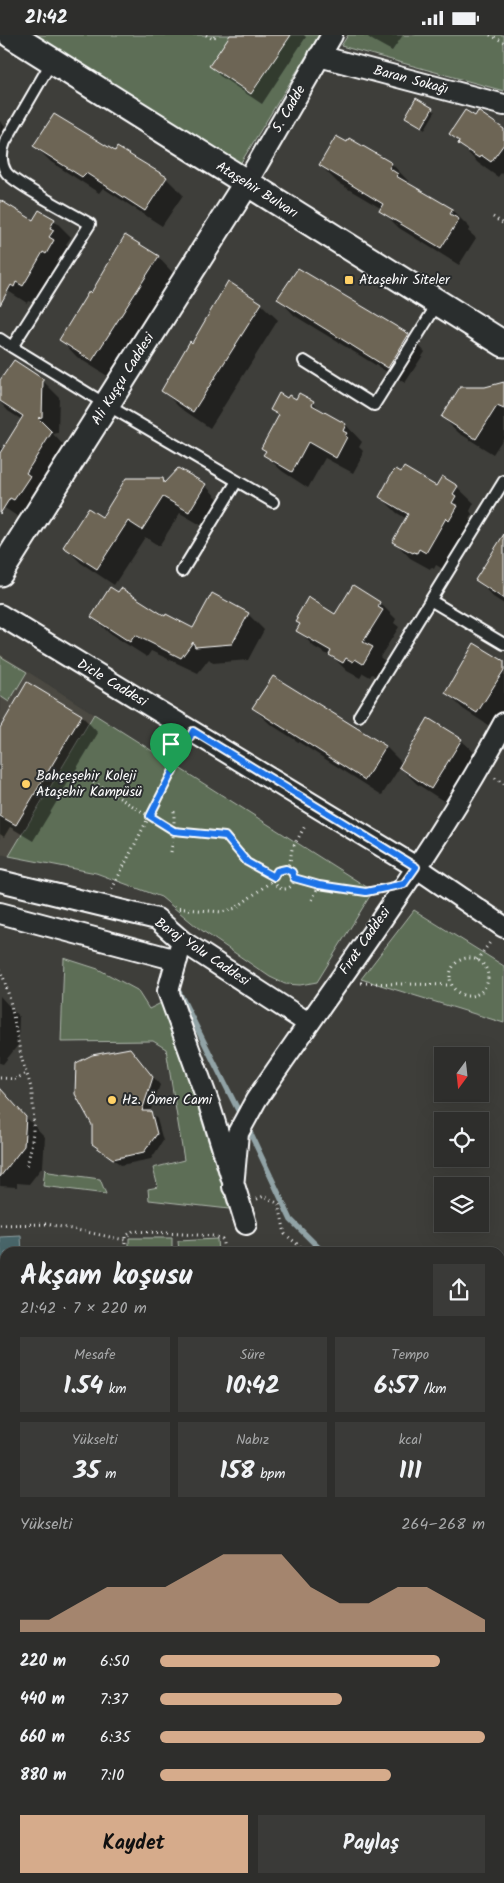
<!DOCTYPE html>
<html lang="tr">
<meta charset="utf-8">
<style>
:root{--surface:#2e2e2c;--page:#3a3a38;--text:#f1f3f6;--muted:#a7a8a9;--line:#494a48;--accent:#d6ab8b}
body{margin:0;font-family:Kalam,sans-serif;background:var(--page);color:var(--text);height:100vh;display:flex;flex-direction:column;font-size:19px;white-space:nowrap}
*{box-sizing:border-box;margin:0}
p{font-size:16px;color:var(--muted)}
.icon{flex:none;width:28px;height:28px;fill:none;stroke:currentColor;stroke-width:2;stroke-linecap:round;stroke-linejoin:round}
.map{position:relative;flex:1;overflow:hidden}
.sheet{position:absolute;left:0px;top:1212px;width:505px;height:636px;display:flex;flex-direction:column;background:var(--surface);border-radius:15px 15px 0 0;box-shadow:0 5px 20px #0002,0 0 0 1px var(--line)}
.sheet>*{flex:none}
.needle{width:32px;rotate:195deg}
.tools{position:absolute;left:434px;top:1012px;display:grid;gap:10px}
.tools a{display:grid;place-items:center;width:55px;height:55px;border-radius:0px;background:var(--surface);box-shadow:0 5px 20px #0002,0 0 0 1px var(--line);font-size:25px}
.pin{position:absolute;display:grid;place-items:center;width:42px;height:42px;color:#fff;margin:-51px -21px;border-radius:50% 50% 50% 0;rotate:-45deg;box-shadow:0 0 5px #0007}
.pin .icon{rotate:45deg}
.round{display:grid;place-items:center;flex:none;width:52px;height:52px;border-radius:0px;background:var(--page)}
.headline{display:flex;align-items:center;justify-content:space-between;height:85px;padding:0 20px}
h1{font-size:28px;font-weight:600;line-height:38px}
.figures{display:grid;grid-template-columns:repeat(3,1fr);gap:8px;height:85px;padding:5px 20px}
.figures div{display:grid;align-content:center;border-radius:0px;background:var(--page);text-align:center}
.figures b{font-size:25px;font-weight:600}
.figures small{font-size:14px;font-weight:400}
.figures p{font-size:14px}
.chart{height:140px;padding:10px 20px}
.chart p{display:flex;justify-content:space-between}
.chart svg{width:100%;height:90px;margin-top:5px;fill:var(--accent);opacity:.7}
.button{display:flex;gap:10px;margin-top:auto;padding:10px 20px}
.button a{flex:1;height:58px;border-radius:0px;background:var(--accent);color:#111;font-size:20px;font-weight:600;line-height:58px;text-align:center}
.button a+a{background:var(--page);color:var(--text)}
ul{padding:0 20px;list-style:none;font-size:16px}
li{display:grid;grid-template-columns:80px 60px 1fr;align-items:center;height:38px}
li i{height:12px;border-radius:6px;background:var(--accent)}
.status{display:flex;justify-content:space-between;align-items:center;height:35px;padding:0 25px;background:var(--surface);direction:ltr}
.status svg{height:14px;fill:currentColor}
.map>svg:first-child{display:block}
</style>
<div class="status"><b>21:42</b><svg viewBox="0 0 49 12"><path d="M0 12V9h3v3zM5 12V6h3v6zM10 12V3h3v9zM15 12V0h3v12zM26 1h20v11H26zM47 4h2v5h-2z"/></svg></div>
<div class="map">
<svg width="504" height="1848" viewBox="0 0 504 1848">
<rect width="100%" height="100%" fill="#3e3e3a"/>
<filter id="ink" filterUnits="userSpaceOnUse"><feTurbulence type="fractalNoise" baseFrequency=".02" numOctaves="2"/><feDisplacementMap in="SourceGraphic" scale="10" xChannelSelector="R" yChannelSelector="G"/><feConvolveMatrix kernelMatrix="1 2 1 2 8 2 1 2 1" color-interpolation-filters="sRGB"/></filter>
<g filter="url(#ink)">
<path fill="#4c4a42" d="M0,619l94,60 -85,142 -9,-2z"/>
<path fill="#5d6e57" stroke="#aeb6ab" d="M35,0h284l-79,129z
M348,0h156v56l-163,-45z
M0,621l27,16 -18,30 -9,-6z
M94,679l279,177 -56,91 -17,3 -15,-1 -15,-7 -73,-50 -36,-30 -65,-24 -87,-17z
M414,875l90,56v57l-143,-44z
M64,923l34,11 39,21 12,19 16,-8 64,208 -80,-9 -1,-11 10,-2 -5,-19 31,-8 -18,-111 -13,-8 -92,1z
M45,1133l4,4 51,7 6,15 -63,-8z
M129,1203h43v14h-43z
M217,1204l1,13h-39l-1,-11z
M5,1395v96l-5,-18v-76z
M5,1559v43l-5,1v-43z
M5,1665v143l-5,-1v-141z
M504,1711v95l-4,-2v-92z
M500,1840h4v8h-46l1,-4h41z
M227,1844h147v4h-93z"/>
<path fill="#48666a" stroke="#91a3a6" d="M21,1201l1,16 -17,1v35h-2l-3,-51z"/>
<path fill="#0007" d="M231,0h73l2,2 -44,67 -42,-28 -10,-10z
M369,0h34l-11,16 -20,-11 -4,-3z
M432,74l3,3 -10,17 -19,-12z
M0,86l7,8 -7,11z
M504,96v44l-3,-2 -3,4 -20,-14 -28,-29z
M349,105l43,24 17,18 -1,2 44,26 18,18 -2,3 8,7 -17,27 -60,-37 -18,-18 1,-1 -44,-26 -18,-18 27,-21z
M35,111l81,6 50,26 17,17 -21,31 -59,-38 -4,5 -48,-31z
M0,169l34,17 20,-1 17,17 -5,7 3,3 -29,55 -7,-4 -2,4 -3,-1 -1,2 -19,-12 -8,-7z
M158,222l16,17 -65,103 -32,-20 -16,-17 31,-46z
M299,234l110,66 16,17 -20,31 -110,-67 -16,-17z
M261,269l17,16 -68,108 -31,-21 -16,-16 30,-47z
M42,345l17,17 -1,36 -5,1 14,15 -44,71 -23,-15v-56l1,-2 3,2 18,-29 -14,-9 -8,-9v-20z
M504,352v50l-11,17 -34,-21 -17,-16z
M288,365l25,2 10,11 23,12 16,17 -3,5 4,4 -1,2 1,2 -10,18 -28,-15 -17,30 -26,-17 -17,-16 2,-3 -4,-4 16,-31 -8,-8z
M163,444l3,4 39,2 16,17 -15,26 -26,-15 -21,33 -14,-9 -31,48 -33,-22 -16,-16 37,-29z
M457,452l17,16 -4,8 2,3 -3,5 4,5 -7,12 -3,-2 -20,35 -7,-4 -2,4 -3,-2 -1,2 -20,-11 -16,-17 13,-22 -10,-6 -16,-16 56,-9z
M504,516v53l-11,-7 -16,-17z
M353,551l27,17 16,16 -2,4 5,4 -19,30 9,8 -9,14 -8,-5 -2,3 -7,-4 -3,5 -13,-7 -12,-12 -21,-12 -16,-17 38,-14z
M248,579l16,16 -16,30 -35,3 -4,-4 -11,14 -47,-22 -4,6 -38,-24 -16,-16 73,1 28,12z
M504,628v50l-10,16 -31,-20 -17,-17z
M274,643l112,69 17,17 58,-24 17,16 -30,48 -31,-20 -17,-17 -18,28 -112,-71 -17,-16z
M28,649l54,32 16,17 -65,108 -23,-14 -6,10 -4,-3v-104z
M0,961l19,21 -1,28 -15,19 -3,-1z
M130,1014l30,36 -10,27 7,7 6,22 -12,18 -30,6 -28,-21v-20z
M0,1055l45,47 -2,29 -14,18 -12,-1v4l-17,-1z
M111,1213l5,5h-52v-4z
M0,1287h5v66l-5,-1z
M0,1471l5,30v75l-5,1z"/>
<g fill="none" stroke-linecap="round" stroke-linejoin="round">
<path stroke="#91a3a6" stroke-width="5.5" d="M177,953l64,128
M247,1091l44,94 33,33"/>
</g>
<path fill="#6d6555" stroke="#fff" d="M230,0h61l-40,59 -42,-28z
M416,63l17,10 -11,19 -17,-10z
M465,75l10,6 3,-5 26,18v15l-13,18 -10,-7 -2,3 -21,-14 1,-3 -10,-7z
M54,79l61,37 2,-4 50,30 -22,34 -59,-38 -4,4 -49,-31z
M336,101l11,6 2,-4 43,25 -3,5 9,6 -2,2 57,33 -3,5 9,5 -18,29 -62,-37 4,-7 -64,-39z
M0,165l33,20 6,-10 16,9 -5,9 4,2 -5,7 5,3 -8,14 -3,-2 -20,34 -7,-4 -2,5 -3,-2 -11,20z
M125,200l34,21 -67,105 -33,-21 30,-49 2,2z
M298,233l111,66 -21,34 -111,-69z
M228,246l34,22 -69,109 -32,-21 29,-50 2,2z
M14,325l29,19 -1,38 -4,1 14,14 -26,41 4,3 -16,24 -4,-2 -10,16v-61l23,-37 -23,-15v-21z
M504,347v27l-7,-3 -21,33 -35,-22 19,-30h25z
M279,358l8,5 2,-3 7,4 3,-6 15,8 -2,4 34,19 -3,7 4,2 -2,3 2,1 -11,21 -28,-16 -16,30 -29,-17 3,-4 -5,-3 18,-33 -9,-5z
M404,432l32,19 6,-10 16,10 -5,8 3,2 -4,7 6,3 -9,15 -3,-3 -20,35 -7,-4 -2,4 -3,-1 -1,1 -21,-11 16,-28 -29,-17 13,-24 4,-4 5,3z
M178,433l28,16 -17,28 -26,-15 -21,33 -14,-9 -31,48 -34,-22 25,-39 14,9 24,-39h37l1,5z
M504,499v65l-29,-19z
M353,550l27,17 -2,5 5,3 -20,32 10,5 -10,17 -8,-5 -2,3 -7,-4 -3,5 -14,-8 2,-4 -35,-20 4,-7 -4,-2 2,-3 -2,-1 12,-21 27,17z
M110,552l8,5 3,-4 44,28 1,-2 27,14 19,-35 37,20 -17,31 -37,3 -2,-5 -12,16 -46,-23 -5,7 -39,-25z
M474,608l30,18v9l-27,43 -32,-20z
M273,641l113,70 -21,34 -113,-72z
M27,647l55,33 -66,110 -16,-9v-88z
M428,683l34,21 -31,50 -32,-22z
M130,1013l23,29 -11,34h9l6,23 -13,18 -31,7 -21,-15v-19l-17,-31 1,-31 16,-8z
M0,1053l26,29 -2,29 -24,31z"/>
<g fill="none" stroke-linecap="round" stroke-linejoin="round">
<g stroke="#fff" stroke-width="14">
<path id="service" d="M52,26l-47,81c-4,10 -5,20 1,30 7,11 69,43 84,52l-78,123 95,58 166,97
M0,304l12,8
M304,326l70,44 64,-102
M182,536l55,-90
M430,565l74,44
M359,681l145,-235"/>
</g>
<g stroke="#fff" stroke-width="24">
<path id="minor" d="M319,21l185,49
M246,149l86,-149
M0,580l416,252 88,60
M0,846l157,38 25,22 126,82
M0,878l177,47
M182,906l-14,50 42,116 36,117
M233,1152l5,-54 18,-33c84,-124 177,-244 248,-377
M500,1268l4,-7
M0,1380l5,-1"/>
</g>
<g stroke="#fff" stroke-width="29">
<path id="tertiary" d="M11,0l493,309
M0,538l246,-389"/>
</g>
<g stroke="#fff" stroke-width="31">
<path id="secondary" d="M0,1643l5,-1"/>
</g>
<g stroke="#fff" stroke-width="31">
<path id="primary" d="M500,1643h4
M500,1680h4
M397,1848v-4
M437,1848l1,-4"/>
</g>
<g stroke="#fff" stroke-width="31">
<path id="motorway" d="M500,1821l4,2
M0,1829h5
M116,1844l33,4"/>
</g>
<path stroke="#fff" stroke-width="3" stroke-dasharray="1 4" stroke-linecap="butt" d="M206,0l7,4 3,-4
M490,0l14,7
M493,182l11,7
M85,742l89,54 51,5 22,26 27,15
M495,743l9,6
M171,817l3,-21v-23
M274 844a10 10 0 1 1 20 0a10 10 0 1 1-20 0Z
M286,834l4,-7 2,-13 13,-23
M294,843c27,7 58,17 85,11
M112,854l72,-141
M312,865l7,-15
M174,873l48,4 14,-4 37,-28
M450 942a19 19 0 1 1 38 0a19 19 0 1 1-38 0Z
M477,925l14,-19
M0,934c11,26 14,54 20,82 2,12 7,22 10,33 6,26 4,59 -4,84
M361,948l90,2
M0,1043l16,1 10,-6
M257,1164l7,-3 15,8 6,30 23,19
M0,1190l47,-1 78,16
M125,1218v-16l8,-6 80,5 9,3 3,14
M0,1258h5
M0,1352l5,-1"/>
<use href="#service" stroke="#2a2d2e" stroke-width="10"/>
<use href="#minor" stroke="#2a2d2e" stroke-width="20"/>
<use href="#tertiary" stroke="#2a2d2e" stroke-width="25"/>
<use href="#secondary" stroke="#2a2d2e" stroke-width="28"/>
<use href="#primary" stroke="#2a2d2e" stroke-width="28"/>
<use href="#motorway" stroke="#2a2d2e" stroke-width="28"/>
</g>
</g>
<g fill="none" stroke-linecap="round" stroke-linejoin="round" filter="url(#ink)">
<g stroke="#fff" stroke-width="10">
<path id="route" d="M193,696l223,136 -12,17 -38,8 -47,-7 -25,-7 -2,-6 -6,-3 -9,2 -3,6 -27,-15 -22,-26 -51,-5 -24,-15z"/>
</g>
<use href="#route" stroke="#1a73e8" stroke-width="6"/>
</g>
<g fill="#ffd166" stroke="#2a2d2e" stroke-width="2">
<rect x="344" y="240" width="10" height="10" rx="2.5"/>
<circle cx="26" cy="749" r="5"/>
<circle cx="112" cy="1065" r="5"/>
</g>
<g text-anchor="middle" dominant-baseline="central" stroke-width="4" stroke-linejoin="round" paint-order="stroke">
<g font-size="14" fill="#fff" stroke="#2a2d2e">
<text transform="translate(411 45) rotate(15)">Baran Sokağı</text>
<text transform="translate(289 74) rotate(-60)">5. Cadde</text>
<text transform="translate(257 155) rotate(32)">Ataşehir Bulvarı</text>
<text transform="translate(123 344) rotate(-58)">Ali Kuşçu Caddesi</text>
<text transform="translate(112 648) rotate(31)">Dicle Caddesi</text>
<text transform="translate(365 906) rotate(-55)">Fırat Caddesi</text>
<text transform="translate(202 917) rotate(34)">Baraj Yolu Caddesi</text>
</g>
<g font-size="14" fill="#fff" stroke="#2a2d2e" text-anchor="start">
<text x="359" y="245">Ataşehir Siteler</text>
<text x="36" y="741">Bahçeşehir Koleji<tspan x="36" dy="16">Ataşehir Kampüsü</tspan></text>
<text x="122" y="1065">Hz. Ömer Cami</text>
</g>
</g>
</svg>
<div class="tools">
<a><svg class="needle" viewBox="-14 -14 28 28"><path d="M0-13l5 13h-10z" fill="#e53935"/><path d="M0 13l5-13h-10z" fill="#a7a8a9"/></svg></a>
<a><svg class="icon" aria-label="locate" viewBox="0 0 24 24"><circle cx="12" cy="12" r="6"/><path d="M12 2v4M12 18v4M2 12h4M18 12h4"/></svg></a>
<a><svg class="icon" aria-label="layers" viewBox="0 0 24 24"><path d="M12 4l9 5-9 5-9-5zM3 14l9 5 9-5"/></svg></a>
</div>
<div class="pin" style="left:171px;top:739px;background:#1e9e55"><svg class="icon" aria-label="arrive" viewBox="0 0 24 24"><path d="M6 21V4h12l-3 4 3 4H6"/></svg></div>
<section class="sheet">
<div class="headline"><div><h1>Akşam koşusu</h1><p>21:42 · 7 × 220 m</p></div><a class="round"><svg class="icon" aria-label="share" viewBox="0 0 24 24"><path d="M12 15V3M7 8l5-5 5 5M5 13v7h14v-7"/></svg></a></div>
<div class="figures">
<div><p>Mesafe</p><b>1.54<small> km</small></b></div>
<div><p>Süre</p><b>10:42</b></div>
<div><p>Tempo</p><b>6:57<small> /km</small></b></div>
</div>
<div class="figures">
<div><p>Yükselti</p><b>35<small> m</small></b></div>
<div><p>Nabız</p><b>158<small> bpm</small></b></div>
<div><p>kcal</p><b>111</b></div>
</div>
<div class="chart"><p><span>Yükselti</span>264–268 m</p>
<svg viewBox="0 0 160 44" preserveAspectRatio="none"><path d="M0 44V38L10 38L20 30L30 22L40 22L50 22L60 14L70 6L80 6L90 6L100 22L110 30L120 30L130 22L140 22L150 30L160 38V44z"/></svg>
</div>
<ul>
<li><b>220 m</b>6:50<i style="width:86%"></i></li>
<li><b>440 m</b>7:37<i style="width:56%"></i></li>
<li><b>660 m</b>6:35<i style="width:100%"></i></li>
<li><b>880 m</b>7:10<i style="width:71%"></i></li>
</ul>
<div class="button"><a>Kaydet</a><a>Paylaş</a></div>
</section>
</div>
